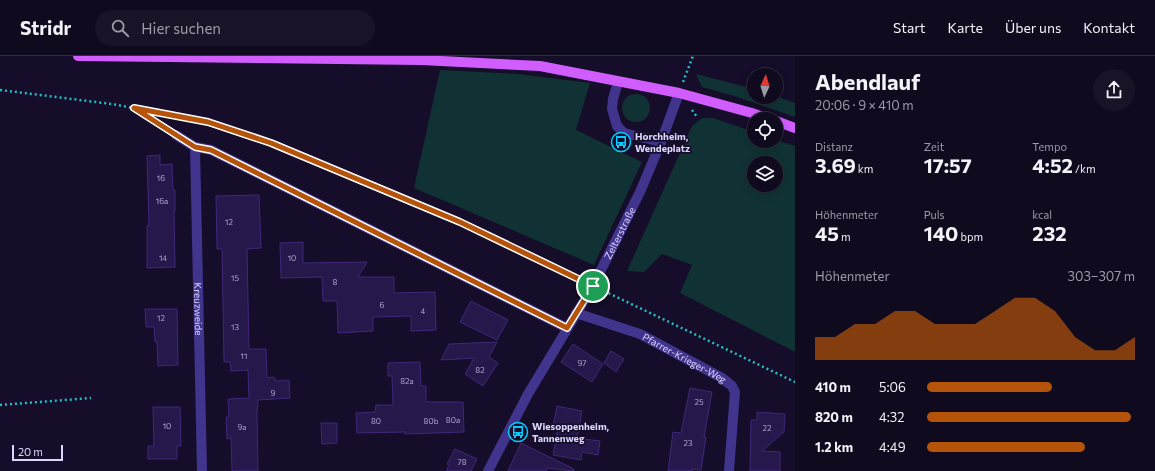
<!DOCTYPE html>
<html lang="de">
<meta charset="utf-8">
<style>
:root{--surface:#100a1f;--page:#191328;--text:#f1f3f6;--muted:#9c9aa4;--line:#302b3d;--accent:#b45309}
body{margin:0;font-family:Commissioner,sans-serif;background:var(--page);color:var(--text);height:100vh;display:flex;flex-direction:column;font-size:15px;white-space:nowrap}
*{box-sizing:border-box;margin:0}
p{font-size:13px;color:var(--muted)}
.icon{flex:none;width:22px;height:22px;fill:none;stroke:currentColor;stroke-width:2;stroke-linecap:round;stroke-linejoin:round}
.map{position:relative;flex:1;overflow:hidden}
.drawer{display:flex;flex-direction:column;background:var(--surface);width:360px}
.drawer>*{flex:none}
.needle{width:26px;rotate:4deg}
.fabs{position:absolute;left:747px;top:12px;display:grid;gap:8px}
.fabs a{display:grid;place-items:center;width:36px;height:36px;border-radius:50%;background:var(--surface);box-shadow:0 2px 10px #0003,0 0 0 1px var(--line);font-size:20px}
.scale{position:absolute;left:12px;bottom:10px;width:51px;box-sizing:border-box;padding-left:4px;border:2px solid #ded6ff;border-top:0;font-size:11px;line-height:14px;white-space:nowrap;color:#ded6ff;-webkit-text-stroke:3px #150d29;paint-order:stroke}
.pin{position:absolute;display:grid;place-items:center;width:34px;height:34px;color:#fff;margin:-17px;border:2px solid #fff;border-radius:50%;box-shadow:0 1px 4px #0007}
.round{display:grid;place-items:center;flex:none;width:42px;height:42px;border-radius:21px;background:var(--page)}
.headline{display:flex;align-items:center;justify-content:space-between;height:68px;padding:0 20px}
h1{font-size:22px;font-weight:700;line-height:30px}
.figures{display:grid;grid-template-columns:repeat(3,1fr);gap:6px;height:68px;padding:4px 20px}
.figures div{display:grid;align-content:center}
.figures b{font-size:20px;font-weight:700}
.figures small{font-size:11px;font-weight:400}
.figures p{font-size:11px}
.chart{height:112px;padding:8px 20px}
.chart p{display:flex;justify-content:space-between}
.chart svg{width:100%;height:72px;margin-top:4px;fill:var(--accent);opacity:.7}
ul{padding:0 20px;list-style:none;font-size:13px}
li{display:grid;grid-template-columns:64px 48px 1fr;align-items:center;height:30px}
li i{height:10px;border-radius:5px;background:var(--accent)}
header{display:flex;align-items:center;gap:24px;box-sizing:border-box;height:56px;padding:0 20px;background:var(--surface);border-bottom:1px solid var(--line)}
header strong{font-size:19px}
nav{display:flex;gap:22px;margin-inline-start:auto;font-size:14px}
.search{width:280px;height:36px;background:var(--page);display:flex;align-items:center;gap:10px;box-sizing:border-box;padding:0 14px;border-radius:22px;color:var(--muted);font-size:15px}
main{display:flex;flex:1;min-height:0}
.map>svg:first-child{display:block}
</style>
<header>
<strong>Stridr</strong>
<div class="search"><svg class="icon" aria-label="search" viewBox="0 0 24 24"><circle cx="10" cy="10" r="6"/><path d="M15 15l6 6"/></svg>Hier suchen</div>
<nav><a>Start</a><a>Karte</a><a>Über uns</a><a>Kontakt</a></nav>
</header>
<main>
<div class="map">
<svg width="795" height="415" viewBox="0 0 795 415">
<rect width="100%" height="100%" fill="#150d29"/>
<path fill="#103234" fill-rule="evenodd" d="M440,14l78,4 72,9 -14,47 66,32 -48,103 -180,-77z
M696,18l58,15v8h22v-1l19,7v14l-61,-21 -32,-9z
M622 52a14 14 0 1 1 28 0a14 14 0 1 1-28 0Z
M702,62h11l41,14v9h22v-1l19,6v206l-115,-59 12,-28 -30,-11 -18,18 -17,-1 65,-145zM754,107h22v22h-22z"/>
<path fill="#27184c" stroke="#40277a" d="M160,99v10l12,-1 1,26h2v21h-1l1,56 -28,1v-42h2l-2,-70z
M259,139l2,53 -14,1 2,100h17l1,29 7,-1 2,4 13,-1 1,18 -32,2 -1,14 1,57h-26l-1,-33 -4,1 -1,-22h3l-1,-18 21,-1 -1,-28 -17,1 -1,-9h-6l-2,-113h-5l-1,-53z
M303,186v21l64,-1 -9,15h36v16l41,-1 1,38 -25,1v-15l-38,1v14l-35,2 -1,-32h-14l-1,-24 -41,1 -1,-35z
M471,245l37,19 -11,20 -37,-18z
M145,253h32l1,56 -20,1 -1,-24h-2l-1,-15h-8z
M497,286l-8,15 9,6 -15,23 -18,-12 9,-16 -33,2 8,-16z
M573,288l30,20 -11,18 -31,-20z
M611,295l13,8 -8,13 -12,-9z
M420,306l1,24h5v16h37l1,30 -59,2v-2l-48,1 -1,-20 19,-1 1,-7h17l-1,-29h-4v-13z
M690,332l22,4 -8,45h2l-5,33 -9,-1v2h-24l5,-39 8,1z
M557,350l25,5 -5,27 23,3 -2,14 -16,-3 -1,8 -28,-5 5,-28 -5,-1z
M153,351h27l1,39h-4v13h-29v-13h6z
M757,356l28,2 -1,18 -22,19 18,1v19h-30l1,-51h6z
M321,367h16v20l-15,1z
M521,387l53,26v2l-27,-3 -1,3h-38z
M455,393l22,10 -6,12h-25l3,-6 -2,-1z"/>
<g fill="none" stroke-linecap="round" stroke-linejoin="round">
<path stroke="#24bfc5" stroke-width="2.5" stroke-dasharray="2 3" stroke-linecap="butt" d="M683,26l10,-26
M0,34l112,14 96,18 63,21 189,79 122,59
M136,53l29,19
M692,54l5,7
M604,235l191,91
M0,349l91,-7"/>
<g stroke="#40348d" stroke-width="10">
<path d="M618,26l-5,17 -1,10 5,17 7,7 37,9"/>
<path d="M176,79l19,12 16,3 356,178"/>
<path id="s1" d="M195,91l7,324"/>
<path id="s2" d="M576,257l64,21 82,44 10,8 3,6 -6,79"/>
<path id="s3" d="M488,415l40,-77 65,-108 47,-94 21,-50 18,-49"/>
</g>
<path stroke="#d25dff" stroke-width="10" d="M78,0l343,4 119,6 139,27 73,20 17,6
M776,65l19,7"/>
</g>
<g fill="none" stroke-linecap="round" stroke-linejoin="round">
<g stroke="#fff" stroke-width="8">
<path id="route" d="M134,52l74,14 63,21 189,79 133,64 -26,42 -356,-178 -16,-3z"/>
</g>
<use href="#route" stroke="#b45309" stroke-width="5"/>
</g>
<defs>
<g id="bus-ring" transform="scale(1)"><circle r="9.5" fill="#150d29" stroke="#02cdff" stroke-width="1.5"/><path d="M-5-6H5V4H4V6H2V4H-2V6H-4V4H-5ZM-3.5-4V0h7V-4ZM-3.5 1.2v1.5H-2V1.2ZM2 1.2v1.5H3.5V1.2Z" fill="#02cdff"/></g>
</defs>
<g fill-rule="evenodd">
<use href="#bus-ring" x="621" y="86"/>
<use href="#bus-ring" x="518" y="376"/>
</g>
<g text-anchor="middle" dominant-baseline="central" stroke-width="3.5" stroke-linejoin="round" paint-order="stroke">
<g font-size="8" fill="#b0a6d2">
<text x="161" y="122">16</text>
<text x="162" y="145">16a</text>
<text x="229" y="166">12</text>
<text x="163" y="202">14</text>
<text x="292" y="202">10</text>
<text x="235" y="222">15</text>
<text x="335" y="226">8</text>
<text x="382" y="249">6</text>
<text x="423" y="255">4</text>
<text x="161" y="262">12</text>
<text x="235" y="271">13</text>
<text x="244" y="300">11</text>
<text x="582" y="307">97</text>
<text x="480" y="314">82</text>
<text x="407" y="325">82a</text>
<text x="273" y="337">9</text>
<text x="699" y="346">25</text>
<text x="453" y="364">80a</text>
<text x="376" y="365">80</text>
<text x="431" y="365">80b</text>
<text x="167" y="370">10</text>
<text x="242" y="371">9a</text>
<text x="767" y="372">22</text>
<text x="688" y="387">23</text>
<text x="462" y="406">78</text>
</g>
<g font-size="10" font-weight="bold" fill="#ded6ff" stroke="#150d29" text-anchor="start">
<text x="635" y="80">Horchheim,<tspan x="635" dy="12">Wendeplatz</tspan></text>
<text x="532" y="370">Wiesoppenheim,<tspan x="532" dy="12">Tannenweg</tspan></text>
</g>
<g font-size="10" fill="#ded6ff" stroke="#150d29">
<text stroke="none"><textPath href="#s3" startOffset="272">Zelterstraße</textPath></text>
<text stroke="none"><textPath href="#s1" startOffset="162">Kreuzweide</textPath></text>
<text stroke="none"><textPath href="#s2" startOffset="118">Pfarrer-Krieger-Weg</textPath></text>
</g>
</g>
</svg>
<div class="fabs">
<a><svg class="needle" viewBox="-14 -14 28 28"><path d="M0-13l5 13h-10z" fill="#e53935"/><path d="M0 13l5-13h-10z" fill="#9c9aa4"/></svg></a>
<a><svg class="icon" aria-label="locate" viewBox="0 0 24 24"><circle cx="12" cy="12" r="6"/><path d="M12 2v4M12 18v4M2 12h4M18 12h4"/></svg></a>
<a><svg class="icon" aria-label="layers" viewBox="0 0 24 24"><path d="M12 4l9 5-9 5-9-5zM3 14l9 5 9-5"/></svg></a>
</div>
<div class="scale">20 m</div>
<div class="pin" style="left:593px;top:230px;background:#1e9e55"><svg class="icon" aria-label="arrive" viewBox="0 0 24 24"><path d="M6 21V4h12l-3 4 3 4H6"/></svg></div>
</div>
<section class="drawer">
<div class="headline"><div><h1>Abendlauf</h1><p>20:06 · 9 × 410 m</p></div><a class="round"><svg class="icon" aria-label="share" viewBox="0 0 24 24"><path d="M12 15V3M7 8l5-5 5 5M5 13v7h14v-7"/></svg></a></div>
<div class="figures">
<div><p>Distanz</p><b>3.69<small> km</small></b></div>
<div><p>Zeit</p><b>17:57</b></div>
<div><p>Tempo</p><b>4:52<small> /km</small></b></div>
</div>
<div class="figures">
<div><p>Höhenmeter</p><b>45<small> m</small></b></div>
<div><p>Puls</p><b>140<small> bpm</small></b></div>
<div><p>kcal</p><b>232</b></div>
</div>
<div class="chart"><p><span>Höhenmeter</span>303–307 m</p>
<svg viewBox="0 0 160 44" preserveAspectRatio="none"><path d="M0 44V30L10 30L20 22L30 22L40 14L50 14L60 22L70 22L80 22L90 14L100 6L110 6L120 14L130 30L140 38L150 38L160 30V44z"/></svg>
</div>
<ul>
<li><b>410 m</b>5:06<i style="width:60%"></i></li>
<li><b>820 m</b>4:32<i style="width:98%"></i></li>
<li><b>1.2 km</b>4:49<i style="width:76%"></i></li>
</ul>
</section>
</main>
